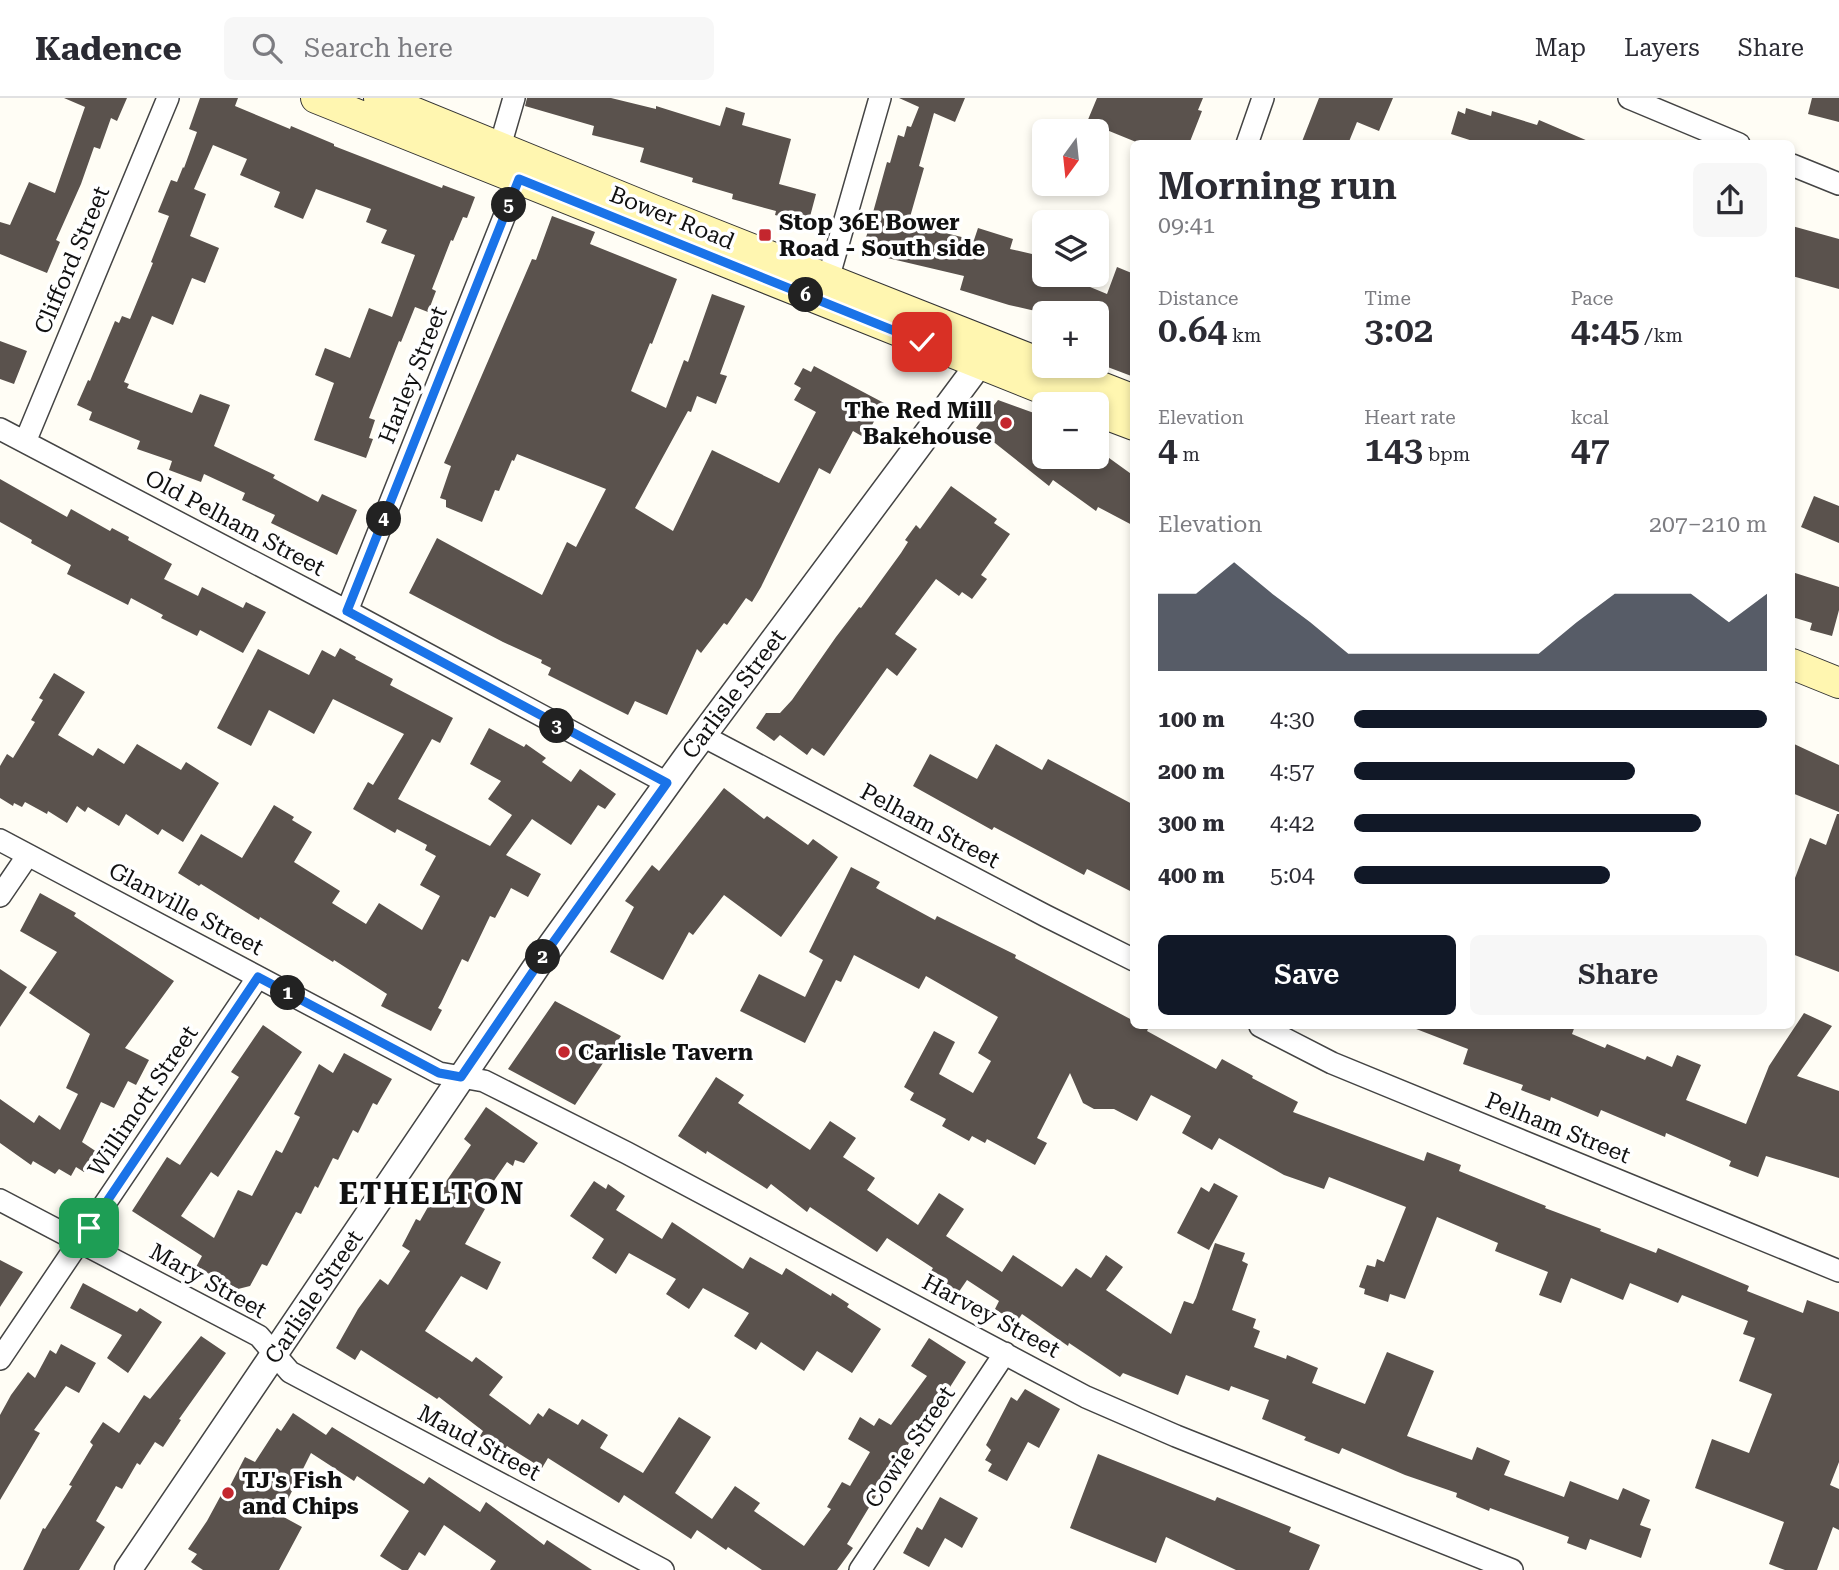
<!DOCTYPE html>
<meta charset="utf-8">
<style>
:root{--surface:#fff;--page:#f7f7f7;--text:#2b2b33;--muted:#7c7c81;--line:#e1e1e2;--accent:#111827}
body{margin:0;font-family:"Roboto Serif",serif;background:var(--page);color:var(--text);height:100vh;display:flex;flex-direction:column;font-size:26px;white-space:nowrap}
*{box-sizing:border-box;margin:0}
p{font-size:23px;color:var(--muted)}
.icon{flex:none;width:38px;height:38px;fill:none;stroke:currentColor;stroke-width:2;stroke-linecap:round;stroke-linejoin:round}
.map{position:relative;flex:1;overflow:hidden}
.details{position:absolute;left:1130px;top:42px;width:665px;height:889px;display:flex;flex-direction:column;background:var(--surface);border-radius:10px;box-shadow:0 4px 10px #0003}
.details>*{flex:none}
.needle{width:46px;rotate:195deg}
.buttons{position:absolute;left:1032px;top:21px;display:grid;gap:14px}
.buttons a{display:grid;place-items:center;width:77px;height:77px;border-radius:10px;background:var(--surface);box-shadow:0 4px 10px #0003;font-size:35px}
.pin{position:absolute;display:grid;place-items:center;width:60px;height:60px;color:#fff;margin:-30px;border-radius:14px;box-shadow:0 4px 10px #0006}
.km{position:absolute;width:35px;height:35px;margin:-18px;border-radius:50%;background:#222;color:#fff;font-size:19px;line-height:35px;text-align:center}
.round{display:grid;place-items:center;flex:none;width:74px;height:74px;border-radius:10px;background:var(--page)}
.head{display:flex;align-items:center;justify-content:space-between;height:119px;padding:0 28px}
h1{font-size:38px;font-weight:600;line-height:52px}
.stats{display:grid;grid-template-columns:repeat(3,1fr);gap:10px;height:119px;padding:7px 28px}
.stats div{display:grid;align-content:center}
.stats b{font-size:35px;font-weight:600}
.stats small{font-size:19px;font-weight:400}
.stats p{font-size:19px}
.chart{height:196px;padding:14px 28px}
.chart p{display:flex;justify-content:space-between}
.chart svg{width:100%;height:126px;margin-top:7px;fill:var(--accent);opacity:.7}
.cta{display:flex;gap:14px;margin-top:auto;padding:14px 28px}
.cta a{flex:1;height:80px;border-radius:10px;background:var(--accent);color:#fff;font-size:28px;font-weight:600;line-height:80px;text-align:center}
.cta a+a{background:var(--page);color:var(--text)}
ul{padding:0 28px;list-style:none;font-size:23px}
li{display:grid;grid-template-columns:112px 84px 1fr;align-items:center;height:52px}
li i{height:18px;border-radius:9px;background:var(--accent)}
header{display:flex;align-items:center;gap:42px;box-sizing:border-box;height:98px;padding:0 35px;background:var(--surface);border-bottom:2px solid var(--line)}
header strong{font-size:33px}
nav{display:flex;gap:38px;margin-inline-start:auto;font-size:24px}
.search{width:490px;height:63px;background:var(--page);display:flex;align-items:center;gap:18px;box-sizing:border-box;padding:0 24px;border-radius:10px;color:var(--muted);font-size:26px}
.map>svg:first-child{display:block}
</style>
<header>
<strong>Kadence</strong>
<div class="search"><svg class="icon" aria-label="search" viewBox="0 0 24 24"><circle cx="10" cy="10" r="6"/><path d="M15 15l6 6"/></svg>Search here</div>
<nav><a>Map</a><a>Layers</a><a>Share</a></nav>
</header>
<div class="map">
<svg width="1839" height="1472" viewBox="0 0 1839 1472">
<rect width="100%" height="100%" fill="#fffdf5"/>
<path fill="#5a524d" d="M64,0h63l-10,23 -6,-3 -11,31 -6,-2 -13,37 -25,56 4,2 -13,31 -47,-19v-32l10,3 19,-43 26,11 30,-86z
M200,0h38l-3,8 55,23 1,-3 43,18v2l108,42 1,-3 32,12 -8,21 -4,-1 -10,24 -2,-1 -19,49 4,2 -8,21 -13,-5 -14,35 -2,-1 -30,77 6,2 -6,18 4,1 -7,19 -52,-18 20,-57 -19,-8 10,-27 25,10 19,-50 23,9 23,-62 -34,-12 6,-13 -21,-8 5,-13 -55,-20 -13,30 -29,-12 6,-15 -40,-17 7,-16 -34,-14 -19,44 12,5 -16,42 29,12 -14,35 -13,-5 -19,47 -21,-9 -28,66 5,2 -2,4 65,25 8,-19 30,11 -16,41 61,29 -2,3 45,24 4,-8 35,16 -20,45 -66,-32 4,-8 -33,-15 3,-7 -41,-19 -3,8 -32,-12 3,-9 -35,-12 3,-8 -51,-21 3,-8 -15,-7 11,-25 2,1 25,-60 4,2 3,-7 8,3 23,-56 -2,-1 18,-46 -11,-4 13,-32 6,2 6,-15 1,1 13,-36 -8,-3z
M527,0h84l45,11v-3l64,20 6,-19 19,6 -3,12 49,14 -12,45 37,10 -8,30 -33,-9 1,-4 -44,-12 1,-5 -41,-12 1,-4 -53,-16 4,-14 -52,-13 2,-9 -69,-20z
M899,0h66l-10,24 -21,-9 -15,53 5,2 -16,56 66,16 4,-12 35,11 -3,10 35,8v18h16l46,19 10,-27 17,7v103l-37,-14v-50h-53l-35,-8 -49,-15 4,-14 -102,-24 25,-90 3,1 8,-28 6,2 3,-11 4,1 8,-20z
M1097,0h106l-5,12 4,1 -13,33h-48l-54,-22z
M1319,0h74l-14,33 -22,-9 -9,22h-47z
M1812,0h27v24l-31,-8z
M1466,10l25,8 1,-5 45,14 2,-5 56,24h-113l-31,-10 7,-23 7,3z
M552,118l43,16 -5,12 87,35 -25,65 -2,-1 -19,48 35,17 18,-48 4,2 24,-68 33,12 -25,68 7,2 -11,28 -19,-8 -6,16 -3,-1 -53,97 38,23 39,-81 67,33 37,-71 -22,-12 7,-12 -7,-4 9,-16 8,4 3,-6 70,37 -19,35 -12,-7 -23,43 -11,-6 -58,119 -9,15 -6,-4 -19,27 -3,-2 -23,30 -4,-4 -30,66 -32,-14 -7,14 -80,-40 3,-7 -10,-5 1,-3 -39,-18 -94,-49 28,-55 105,57 25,-53 9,5 30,-58 -89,-35 -3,7 -2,-1 -13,31 -4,-1 -13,32 -36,-15v-7l-6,-2 11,-32 -7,-3 88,-204 4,1z
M1792,128l47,13v50l-47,-13z
M0,243l27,10 -13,33 -14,-5z
M998,302l47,17v40h52l1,-7 36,26v50l-36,-19 -2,4 -43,-31 -4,6 -73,-58z
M0,381l67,38 4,-8 39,22 2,-3 17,9 -1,3 44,24 -8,15 34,17 4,-9 41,21 3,-6 20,10 -23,41 -43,-23 -3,6 -36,-18 2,-3 -32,-17 -3,7 -61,-31 4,-9 -40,-22 1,-3 -32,-18z
M951,388l46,33 -3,4 16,11 -29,41 6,4 -15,20 -10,-7 -3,4 -23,-17 -41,55 22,15 -20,27 -10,-8 -63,88 -12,-8 -5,7 -27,-20 -6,6 -18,-13 10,-15h14l12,-13 44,-63 23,-30 2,1 40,-55 7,-11 -3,-2 11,-15 4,4z
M1814,398l25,10v37l-38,-16z
M1792,474l47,15v23l-7,26 -22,-6 2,-7 -20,-6z
M340,550l16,9 -1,2 38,20 -3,6 63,33 -13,25 -8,-4 -34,60 92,47 22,-31 -24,-16 13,-18 -31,-17 19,-36 35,19 2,-3 20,14 -4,4 29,20 9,-13 36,25 -11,15 -7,-4 -27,40 -39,-26 -26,36 35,19 -13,23 -17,-9 -16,30 -5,-2 -22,46 -6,-3 -21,44 -3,5 4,2 -11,21 -50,-25 6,-12 -53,-34 -1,2 -73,-45 -1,3 -58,-36 -2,2 -21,-13 23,-39 41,24 32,-53 20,12 -2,3 20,12 -18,30 46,29 -8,12 34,21 13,-21 43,27 18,-34 -20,-11 16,-29 -11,-6 2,-5 -30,-16 -2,4 -42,-24 15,-27 5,3 31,-51 -71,-35 -19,35 -45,-24 -18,36 -34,-18 41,-79 51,26 13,-25 13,7z
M54,575l31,19 -27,43 35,21 5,-8 26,16 13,-20 44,26 5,-8 33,21 -36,59 -21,-13 -4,6 -32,-21 -7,12 -31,-19 -3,5 -8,-6 -10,17 -19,-12 -1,3 -22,-12 -3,5 -8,-4 -1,3 -13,-8v-32l7,-12 6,4 22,-36 -4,-2 12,-20 -4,-2z
M1792,645l47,22v47l-47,-19z
M996,646l46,26 6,-11 86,46v88l-47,-24 -3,6 -90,-48 -2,3 -79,-44 17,-32 47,25z
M724,690l40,31 3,-3 41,29 5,-6 25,18 -57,80 -57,-42 -31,40 -4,-3 -26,48 -53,-28 24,-45 -9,-6 27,-36 7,6z
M1837,716h2v158l-47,-18v-68l18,-48 16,7z
M851,769l29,15 -4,6 59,32 2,-4 79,39 -1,3 119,63v5h9l5,3 -1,2 69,38 6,-10 31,17 -1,2 46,24 -5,10 131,49 3,-9 34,13 -2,6 87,35 -1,2 56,21 -1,2 56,22 2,-5 91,38 -2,5 56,22 4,-13 32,12v150l-9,23 9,4v41l-6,-3 -16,43h-32l-16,-6 15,-42 -89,-34 17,-49 37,14 23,-59 -33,-13 16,-43 -12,-4 5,-13 -66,-26 -4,8 -48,-20 -7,17 -52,-22 -10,25 -22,-8 9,-23 -53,-21 3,-8 -61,-26 -32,82 -15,-5 -2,8 -24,-8 1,-5 -6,-2 8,-22 8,2 2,-8 7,3 22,-55 -77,-30 -5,12 -40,-14 -65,-37 -7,12 -30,-17 9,-17 -40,-21 -14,26 -23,-12h-20l-11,-6 -13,-30 -33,65 10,5 -12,22 -48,-26 -2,4 -13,-7 -3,5 -27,-15 4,-7 -36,-19 4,-7 -10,-6 30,-56 21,11 -16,32 34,19 18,-32 -13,-8 20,-36 -72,-41 -7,13 -65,-34 -13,27 -5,-2 -31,63 -65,-32 19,-37 46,23 18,-37 -14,-8z
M40,795l36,20 -2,3 100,65 -49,67 24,12 -13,25 -8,-4 -14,27 -13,-6 -19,40 15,10 -13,20 -8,-5 -5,9 -12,-7 -4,5 -22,-13 -2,4 -31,-22v-44l34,24 5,-8 21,15 18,-36 -12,-6 24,-54 -61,-41 28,-41 -37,-21z
M0,871l27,18 -27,40z
M555,903l66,35 -46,69 -67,-36z
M1804,915l28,13 -35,50 42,15v87l-73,-22 -8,21 -29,-11 2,-5 -65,-28 -1,4 -64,-27 -3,7 -47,-20 -1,4 -29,-11 2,-5 -60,-21 5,-15 -57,-22v-1h164l-3,8 33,14 2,-4 38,16 2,-4 25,11 5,-12 24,10 -15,35 60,24 23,-58z
M263,927l39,27 -84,125 -7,-5 -30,44 33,22 24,-48 14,6 24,-46 6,3 18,-36 -6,-3 25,-50 14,9 11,-20 48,26 -15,26 -4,-2 -15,30 -5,-3 -15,30 -5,-2 -15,30 -3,-2 -14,28 -5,-2 -29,54 -5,-2 -12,22 -12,3 -42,-22 6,-11 -70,-45 35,-54 13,8 59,-88 -8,-5z
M716,979l28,18 -6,8 72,47 20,-29 26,17 -13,19 32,21 -8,12 51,35 21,-32 25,16 -18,27 56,36 11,-17 49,32 14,-19 15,10 15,-23 17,12 -17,23 65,44 13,-33 9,3 3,-6 19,-55 30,10 -3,8 6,3 -16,46 24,9 -3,9 7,3 -6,16 32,12 1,-4 31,13 -6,15 53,21 22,-52 47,19 -27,65 65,24 5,-13 33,14 -6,14 60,22 6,-16 48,19 5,-12 27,12 -10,25 11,4 -10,29 -51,-19 -4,11 -19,-7 2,-6 -79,-29 -1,3 -33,-14 1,-4 -52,-18 -63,-27 -3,6 -35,-14 2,-3 -44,-18 7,-19 -38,-14 -2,5 -43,-16 -8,20 -55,-22 -3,4 -51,-34 -1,3 -46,-32 -6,9 -21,-14 4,-8 -32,-21 -11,16 -29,-19 6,-9 -46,-30 -10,14 -67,-45 -3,5 -36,-28 -4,5 -60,-38 -1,3 -28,-18z
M486,1009l52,36 -14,20 -9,-3 -2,6 -6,-4 -30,43 8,4 -20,35 36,18 -14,28 -26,-14 -36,55 47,31 4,-5 27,20 -14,18 41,30 8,-12 5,4 6,-9 29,17 4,-6 26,16 -8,13 43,25 36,-56 32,20 -36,56 37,26 23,-33 25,17 -6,8 50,35 27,-37 -4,-2 15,-25 8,4 20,-34 -22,-13 12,-22 14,9 5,-8 12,7 36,-49 -16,-10 18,-28 37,24 -30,47 4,3 -16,21 -6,-4 -24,37 -47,78 6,4 -16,22h-75l-34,-23 -2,3 -29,-20 -6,9 -67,-44 -5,8 -71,-45 -6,10 -35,-22 -4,6 -23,-16 3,-5 -44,-34 -2,2 -76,-49 -6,10 -19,-12 22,-39 22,-30 8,6 22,-34 -8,-5 14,-27 4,2 21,-37 2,2 28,-41 -7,-6z
M594,1083l12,8 2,-5 17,12 -9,14 46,29 10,-17 71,47 7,-12 32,18 4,-7 45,28 1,-3 17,11 -2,3 34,22 -29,44 -35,-22 -13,20 -43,-29 -5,8 -22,-14 15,-23 -46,-25 -14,21 -23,-15 10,-15 -47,-26 -13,21 -24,-16 12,-19 -34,-23z
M1214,1085l24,13 -29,54 -32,-17 24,-46 8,5z
M0,1162l23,12 -23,35z
M83,1185l54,29 3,-4 22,14 -34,51 -21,-15 15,-23 -52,-27z
M201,1238l25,17 -47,66 2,1 -18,27 -8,-5 -15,23 -3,-2 -15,26 -6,-3 -20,35 9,6 -26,43h-56l20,-42 2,1 27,-43 -3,-1 24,-40 -3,-3 13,-20 16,11 25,-38 6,4z
M61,1246l35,19 -17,30 -13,-7 -32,44 6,3 -40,67v-85l11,-20 17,-23 7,6 15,-28 6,4z
M1025,1291l35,20 -21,39 -11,-6 -21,39 -19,-10 4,-7 -7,-4 6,-10 -5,-5 25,-48 6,4z
M293,1315l33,22 6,-8 92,57 5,-7 51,35 6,-10 58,43 3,-5 45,30h-102l6,-9 -52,-36 -19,31 -6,-4 -11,18h-6l-22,-14 29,-45 -52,-35 -3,5 -43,-28 -31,62 22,12 -23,43h-76l-12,-8 6,-8 -9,-5 19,-28 19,-35 3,2 16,-31 10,5 22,-34 4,3z
M1098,1356l117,47 2,-4 74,30 -2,5 31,13 -11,25h-73l-70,-33 -10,26 -86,-35z
M940,1399l38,21 -16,30 -17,-10 -16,29 -26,-14 14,-26 5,3z"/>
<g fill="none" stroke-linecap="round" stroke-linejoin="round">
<g stroke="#444" stroke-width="24">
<path id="minor" d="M1629,0l110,46
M1247,46l16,-46
M496,62l18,-62
M1792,67l47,19
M824,195l56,-195
M0,331l347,182 320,172
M25,344l143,-344
M347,513l177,-444
M703,638l343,180 88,44
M0,742l439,233 45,8 8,4 135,68 459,244 90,39 336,134
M0,798l28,-41
M1260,928l72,37 507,208
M0,1102l259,136 31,36 373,198
M0,1261l258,-382
M860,1472l145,-217"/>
</g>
<g stroke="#444" stroke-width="29">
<path id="tertiary" d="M128,1472l419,-619 139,-193 305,-410"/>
</g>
<g stroke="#333" stroke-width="32">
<path id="secondary" d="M316,0l765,306
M379,0l274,112 392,155
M1047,268l87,34
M1097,313l37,14
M1792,566l47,19"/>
</g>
<use href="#minor" stroke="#fff" stroke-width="21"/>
<use href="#tertiary" stroke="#fff" stroke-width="26"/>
<use href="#secondary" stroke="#fff6b0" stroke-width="30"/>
</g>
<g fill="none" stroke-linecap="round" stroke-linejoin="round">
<g stroke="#fff" stroke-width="14">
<path id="route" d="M89,1130l169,-251 181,96 22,4 86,-126 120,-168 -320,-172 172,-432 403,163"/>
</g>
<use href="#route" stroke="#1a73e8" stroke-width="9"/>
</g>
<g fill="#c4262e" stroke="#fff" stroke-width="2.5">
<rect x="758" y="130" width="14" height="14" rx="3.5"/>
<circle cx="1006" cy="325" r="7"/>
<circle cx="564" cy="954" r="7"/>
<circle cx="228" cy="1395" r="7"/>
</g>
<g text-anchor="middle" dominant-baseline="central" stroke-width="7" stroke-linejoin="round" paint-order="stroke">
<g font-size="23" fill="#111" stroke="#fff">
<text transform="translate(672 120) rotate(22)">Bower Road</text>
<text transform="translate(72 162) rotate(-67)">Clifford Street</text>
<text transform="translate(413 277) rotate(-68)">Harley Street</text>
<text transform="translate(235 425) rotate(28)">Old Pelham Street</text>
<text transform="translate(734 596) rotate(-53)">Carlisle Street</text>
<text transform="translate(930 728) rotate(28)">Pelham Street</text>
<text transform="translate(186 811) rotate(28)">Glanville Street</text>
<text transform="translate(143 1003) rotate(-56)">Willimott Street</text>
<text transform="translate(1558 1030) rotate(22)">Pelham Street</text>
<text transform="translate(208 1183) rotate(29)">Mary Street</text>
<text transform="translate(314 1199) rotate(-56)">Carlisle Street</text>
<text transform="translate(991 1218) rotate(28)">Harvey Street</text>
<text transform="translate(479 1345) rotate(28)">Maud Street</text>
<text transform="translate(910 1349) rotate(-56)">Cowie Street</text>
</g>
<g font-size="23" font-weight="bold" fill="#111" stroke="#fff" text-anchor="start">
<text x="779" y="124">Stop 36E Bower<tspan x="779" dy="26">Road - South side</tspan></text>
<text x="992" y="312" text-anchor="end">The Red Mill<tspan x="992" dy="26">Bakehouse</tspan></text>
<text x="578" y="954">Carlisle Tavern</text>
<text x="242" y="1382">TJ's Fish<tspan x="242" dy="26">and Chips</tspan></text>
</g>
<g font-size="30" font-weight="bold" letter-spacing="2" fill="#111" stroke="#fff">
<text x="432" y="1095">ETHELTON</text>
</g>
</g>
</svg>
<div class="buttons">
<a><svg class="needle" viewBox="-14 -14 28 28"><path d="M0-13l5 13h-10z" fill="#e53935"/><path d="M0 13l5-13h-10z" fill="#7c7c81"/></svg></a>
<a><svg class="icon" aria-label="layers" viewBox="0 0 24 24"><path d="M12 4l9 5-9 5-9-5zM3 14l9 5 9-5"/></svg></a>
<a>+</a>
<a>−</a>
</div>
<div class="pin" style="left:89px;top:1130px;background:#1e9e55"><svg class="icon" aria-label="arrive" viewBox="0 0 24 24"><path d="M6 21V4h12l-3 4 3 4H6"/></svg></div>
<div class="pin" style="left:922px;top:244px;background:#d93025"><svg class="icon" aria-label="check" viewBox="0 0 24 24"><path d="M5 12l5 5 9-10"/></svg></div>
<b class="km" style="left:288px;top:895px">1</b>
<b class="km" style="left:543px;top:859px">2</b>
<b class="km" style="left:557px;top:628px">3</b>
<b class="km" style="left:384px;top:421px">4</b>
<b class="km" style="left:509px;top:107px">5</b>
<b class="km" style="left:806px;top:197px">6</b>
<section class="details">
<div class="head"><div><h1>Morning run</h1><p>09:41</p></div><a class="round"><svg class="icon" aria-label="share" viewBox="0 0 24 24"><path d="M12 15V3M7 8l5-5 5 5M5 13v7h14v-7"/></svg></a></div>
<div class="stats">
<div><p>Distance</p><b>0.64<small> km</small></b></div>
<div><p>Time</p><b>3:02</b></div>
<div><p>Pace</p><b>4:45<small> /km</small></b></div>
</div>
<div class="stats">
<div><p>Elevation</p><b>4<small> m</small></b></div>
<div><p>Heart rate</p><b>143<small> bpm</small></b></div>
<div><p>kcal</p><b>47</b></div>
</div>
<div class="chart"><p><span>Elevation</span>207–210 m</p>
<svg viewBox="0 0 160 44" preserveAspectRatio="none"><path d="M0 44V17L10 17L20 6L30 17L40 27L50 38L60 38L70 38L80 38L90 38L100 38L110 27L120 17L130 17L140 17L150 27L160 17V44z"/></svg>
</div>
<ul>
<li><b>100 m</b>4:30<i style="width:100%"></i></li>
<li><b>200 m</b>4:57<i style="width:68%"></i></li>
<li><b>300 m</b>4:42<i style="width:84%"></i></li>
<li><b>400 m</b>5:04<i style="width:62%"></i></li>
</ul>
<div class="cta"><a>Save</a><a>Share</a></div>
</section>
</div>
